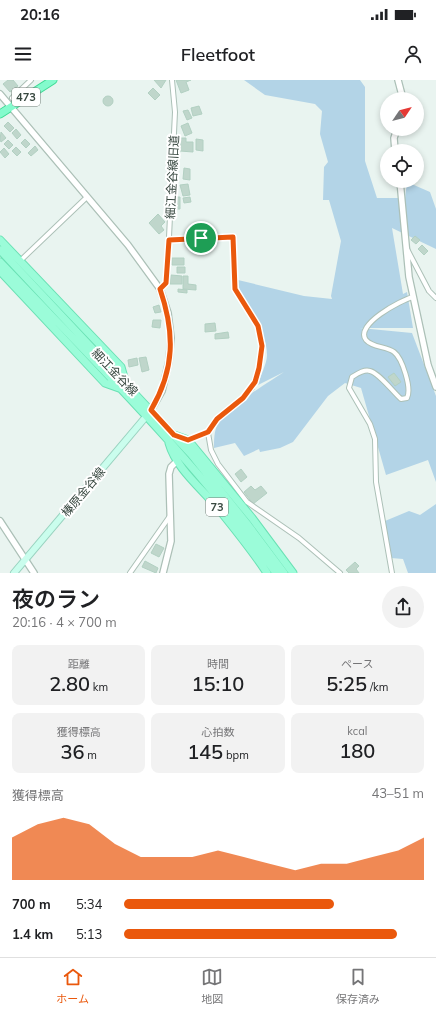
<!DOCTYPE html>
<html lang="ja">
<meta charset="utf-8">
<style>
:root{--surface:#fff;--page:#f2f2f2;--text:#202124;--muted:#757577;--line:#e0e0e0;--accent:#ea580c}
body{margin:0;font-family:Mulish,"Noto Sans JP",sans-serif;background:var(--page);color:var(--text);height:100vh;display:flex;flex-direction:column;font-size:15px;white-space:nowrap}
*{box-sizing:border-box;margin:0}
p{font-size:13px;color:var(--muted)}
.icon{flex:none;width:22px;height:22px;fill:none;stroke:currentColor;stroke-width:2;stroke-linecap:round;stroke-linejoin:round}
.map{position:relative;height:493px;overflow:hidden}
.side{display:flex;flex-direction:column;background:var(--surface);flex:1}
.side>*{flex:none}
.needle{width:26px;rotate:55deg}
.buttons{position:absolute;left:380px;top:12px;display:grid;gap:8px}
.buttons a{display:grid;place-items:center;width:44px;height:44px;border-radius:50%;background:var(--surface);box-shadow:0 2px 6px #0003;font-size:20px}
.pin{position:absolute;display:grid;place-items:center;width:34px;height:34px;color:#fff;margin:-17px;border:2px solid #fff;border-radius:50%;box-shadow:0 1px 4px #0007}
.round{display:grid;place-items:center;flex:none;width:42px;height:42px;border-radius:21px;background:var(--page)}
.overview{display:flex;align-items:center;justify-content:space-between;height:68px;padding:0 12px}
h1{font-size:22px;font-weight:600;line-height:30px}
.metrics{display:grid;grid-template-columns:repeat(3,1fr);gap:6px;height:68px;padding:4px 12px}
.metrics div{display:grid;align-content:center;border-radius:8px;background:var(--page);text-align:center}
.metrics b{font-size:20px;font-weight:600}
.metrics small{font-size:11px;font-weight:400}
.metrics p{font-size:11px}
.chart{height:112px;padding:8px 12px}
.chart p{display:flex;justify-content:space-between}
.chart svg{width:100%;height:72px;margin-top:4px;fill:var(--accent);opacity:.7}
ul{padding:0 12px;list-style:none;font-size:13px}
li{display:grid;grid-template-columns:64px 48px 1fr;align-items:center;height:30px}
li i{height:10px;border-radius:5px;background:var(--accent)}
.status{display:flex;justify-content:space-between;align-items:center;height:28px;padding:0 20px;background:var(--surface);direction:ltr}
.status svg{height:11px;fill:currentColor}
header{display:flex;justify-content:space-between;align-items:center;height:52px;padding:0 12px;background:var(--surface);font-size:18px;font-weight:600}
.menu{display:flex;justify-content:space-around;align-items:center;height:56px;border-top:1px solid var(--line);background:var(--surface);font-size:11px;color:var(--muted)}
.menu a{display:grid;justify-items:center;gap:2px}
.menu .active{color:var(--accent)}
.map>svg:first-child{display:block}
</style>
<div class="status"><b>20:16</b><svg viewBox="0 0 49 12"><path d="M0 12V9h3v3zM5 12V6h3v6zM10 12V3h3v9zM15 12V0h3v12zM26 1h20v11H26zM47 4h2v5h-2z"/></svg></div>
<header><svg class="icon" aria-label="menu" viewBox="0 0 24 24"><path d="M4 6h16M4 12h16M4 18h16"/></svg>Fleetfoot<svg class="icon" aria-label="person" viewBox="0 0 24 24"><circle cx="12" cy="8" r="4"/><path d="M4 21q1-7 8-7t8 7"/></svg></header>
<div class="map">
<svg width="436" height="493" viewBox="0 0 436 493">
<rect width="100%" height="100%" fill="#e9f4f0"/>
<path fill="#b3d4e7" d="M244,0h116l5,7v74l12,37h28l2,-16 23,10 6,17v40l-44,-21 11,66 4,-2 6,36h-53l52,5 24,63v86l-8,-22 -42,15 -25,-87 -16,-5 -17,13 -35,46 -13,6 -20,4 -1,-3 -15,7 -9,-13 -21,5c0,-8 0,-17 4,-25 8,-15 51,-41 66,-51l-26,13c2,-9 9,-21 9,-30 0,-29 -28,-48 -29,-75l66,16 28,3 -1,-3 10,-55 -12,-41h-6l1,-33 4,-5 -8,-28 2,-23 -7,-7 -50,-9z
M436,424v69h-28l-5,-14 -12,-1 -6,-37 24,-10 11,4z"/>
<path fill="#bfd6cb" stroke="#b2d0c2" d="M8,0h5l5,6 -8,6 -7,-8z
M154,0h12l-5,8z
M176,0h15l-5,2 3,8 -8,3z
M153,8l7,7 -5,5 -7,-7z
M103 21a5 5 0 1 1 10 0a5 5 0 1 1-10 0Z
M199,26l3,8 -9,2 -2,-8z
M188,30l4,8 -5,2 -4,-9z
M8,42l6,6 -4,4 -6,-6z
M188,43l4,10 -7,3 -4,-10z
M16,49l5,6 -4,4 -5,-6z
M1,52l5,6 -5,4 -1,-2z
M177,58h9v4h7v10l-13,-1v-4l-3,-1z
M25,59l5,5 -4,4 -5,-5z
M196,59l7,1v11l-7,-1z
M8,60l5,5 -4,4 -5,-5z
M35,66l3,4 -7,6 -3,-3z
M16,67l5,5 -4,4 -5,-5z
M4,68l5,6 -4,4 -5,-6z
M184,88l6,1v11l-7,-1z
M188,104l2,11 -7,1 -3,-11z
M174,117h6v12h-6z
M190,117l1,5 -7,1 -1,-5z
M158,134l7,8 -4,4 3,4 -5,4 -10,-11z
M415,156l5,4 -4,4 -5,-4z
M422,165l6,6 -4,4 -6,-6z
M172,178h12v7h-12z
M177,187h8v6h-8z
M171,195l11,1v8h-12z
M183,196h5v8l8,1v5l-13,-1z
M178,209l9,1v3l-9,-1z
M159,225l2,7 -6,1 -2,-6z
M153,240h8l-1,8 -8,-1z
M215,243l1,8 -11,1v-8z
M228,252l1,6 -14,1v-5z
M146,277l3,13 -7,2 -3,-14z
M137,278l1,7 -9,2 -1,-7z
M394,293l7,9 -6,4 -7,-9z
M241,389l6,8 -6,5 -6,-8z
M251,406l4,4 6,-4 6,7 -14,11 -9,-12z
M156,464l8,4 -5,9 -8,-4z
M145,481l13,7 -2,5 -14,-6z
M355,482l4,4 -3,3 3,4h-10l-3,-3z"/>
<g fill="none" stroke-linecap="round" stroke-linejoin="round">
<g stroke="#acc0b7" stroke-width="6">
<path id="minor" d="M12,18l19,-18
M169,160l64,-3 2,52 24,37 3,20 -3,22 -7,20 -9,10 -26,21 -9,14 -20,7
M407,169l22,42 7,7
M20,181l67,-64
M160,209l6,-6 1,-4 8,-167 -3,-32
M208,353l3,17 7,14 29,38 52,36 41,35
M130,493l40,-57
M392,493l-16,-91 -1,-43 -5,-15 -21,-36 3,-11c5,-3 12,-8 18,-6 9,2 23,21 31,28l6,-1c5,-10 -5,-40 -13,-46 -8,-6 -21,-4 -28,-12 -12,-15 35,-40 47,-43"/>
</g>
<g stroke="#acc0b7" stroke-width="8">
<path id="tertiary" d="M398,0l5,19
M0,14l128,151 32,44 8,24 3,25 -2,23 -7,30 -11,19
M395,71l-1,-13 3,-9
M400,101l9,96 19,88 8,22
M0,441l34,52
M163,493l8,-32 -2,-67 2,-7 6,-6"/>
</g>
<g stroke="#9ad3c0" stroke-width="8">
<path id="secondary" d="M14,493l135,-160"/>
</g>
<g stroke="#6ae1b4" stroke-width="9">
<path id="primary" d="M0,160l121,127 4,14
M0,170l191,204 57,71 36,48
M0,182c95,100 195,198 276,311
M0,191l105,112 14,5
M174,355l14,5 64,78 41,55
M169,363c7,25 31,44 48,64 17,21 35,43 50,66"/>
</g>
<g stroke="#3eda94" stroke-width="9">
<path id="trunk" d="M0,34l53,-34"/>
</g>
<use href="#minor" stroke="#fff" stroke-width="4"/>
<use href="#tertiary" stroke="#fff" stroke-width="5.5"/>
<use href="#secondary" stroke="#cafded" stroke-width="6"/>
<use href="#primary" stroke="#9bfcd9" stroke-width="7"/>
<use href="#trunk" stroke="#84fbcd" stroke-width="7"/>
</g>
<g fill="none" stroke-linecap="round" stroke-linejoin="round">
<g stroke="#fff" stroke-width="8">
<path id="route" d="M233,157l2,52 23,37 4,20 -3,22 -4,14 -12,16 -26,21 -9,13 -20,8 -14,-5 -23,-25c24,-41 24,-77 9,-121l6,-6 3,-43z"/>
</g>
<use href="#route" stroke="#ea580c" stroke-width="5"/>
</g>
<g text-anchor="middle" dominant-baseline="central" stroke-width="4" stroke-linejoin="round" paint-order="stroke">
<g fill="#fff" stroke="#747f79" stroke-width="1">
<rect x="12" y="8" width="28" height="18" rx="3"/>
<rect x="206" y="418" width="22" height="18" rx="3"/>
</g>
<g font-size="11" font-weight="bold" fill="#384840">
<text x="26" y="17">473</text>
<text x="217" y="427">73</text>
</g>
<g font-size="12" fill="#384840" stroke="#fff">
<text transform="translate(172 97) rotate(-87)">細江金谷線旧道</text>
<text transform="translate(115 292) rotate(46)">細江金谷線</text>
<text transform="translate(83 412) rotate(-50)">榛原金谷線</text>
</g>
</g>
</svg>
<div class="buttons">
<a><svg class="needle" viewBox="-14 -14 28 28"><path d="M0-13l5 13h-10z" fill="#e53935"/><path d="M0 13l5-13h-10z" fill="#757577"/></svg></a>
<a><svg class="icon" aria-label="locate" viewBox="0 0 24 24"><circle cx="12" cy="12" r="6"/><path d="M12 2v4M12 18v4M2 12h4M18 12h4"/></svg></a>
</div>
<div class="pin" style="left:201px;top:158px;background:#1e9e55"><svg class="icon" aria-label="arrive" viewBox="0 0 24 24"><path d="M6 21V4h12l-3 4 3 4H6"/></svg></div>
</div>
<section class="side">
<div class="overview"><div><h1>夜のラン</h1><p>20:16 · 4 × 700 m</p></div><a class="round"><svg class="icon" aria-label="share" viewBox="0 0 24 24"><path d="M12 15V3M7 8l5-5 5 5M5 13v7h14v-7"/></svg></a></div>
<div class="metrics">
<div><p>距離</p><b>2.80<small> km</small></b></div>
<div><p>時間</p><b>15:10</b></div>
<div><p>ペース</p><b>5:25<small> /km</small></b></div>
</div>
<div class="metrics">
<div><p>獲得標高</p><b>36<small> m</small></b></div>
<div><p>心拍数</p><b>145<small> bpm</small></b></div>
<div><p>kcal</p><b>180</b></div>
</div>
<div class="chart"><p><span>獲得標高</span>43–51 m</p>
<svg viewBox="0 0 160 44" preserveAspectRatio="none"><path d="M0 44V18L10 10L20 6L30 10L40 22L50 30L60 30L70 30L80 26L90 30L100 34L110 38L120 34L130 34L140 30L150 26L160 18V44z"/></svg>
</div>
<ul>
<li><b>700 m</b>5:34<i style="width:70%"></i></li>
<li><b>1.4 km</b>5:13<i style="width:91%"></i></li>
</ul>
</section>
<nav class="menu">
<a class="active"><svg class="icon" aria-label="home" viewBox="0 0 24 24"><path d="M3 11l9-7 9 7M6 9v11h12V9"/></svg>ホーム</a>
<a><svg class="icon" aria-label="map" viewBox="0 0 24 24"><path d="M3 6l6-2 6 2 6-2v14l-6 2-6-2-6 2zM9 4v14M15 6v14"/></svg>地図</a>
<a><svg class="icon" aria-label="saved" viewBox="0 0 24 24"><path d="M7 4h10v16l-5-4-5 4z"/></svg>保存済み</a>
</nav>
